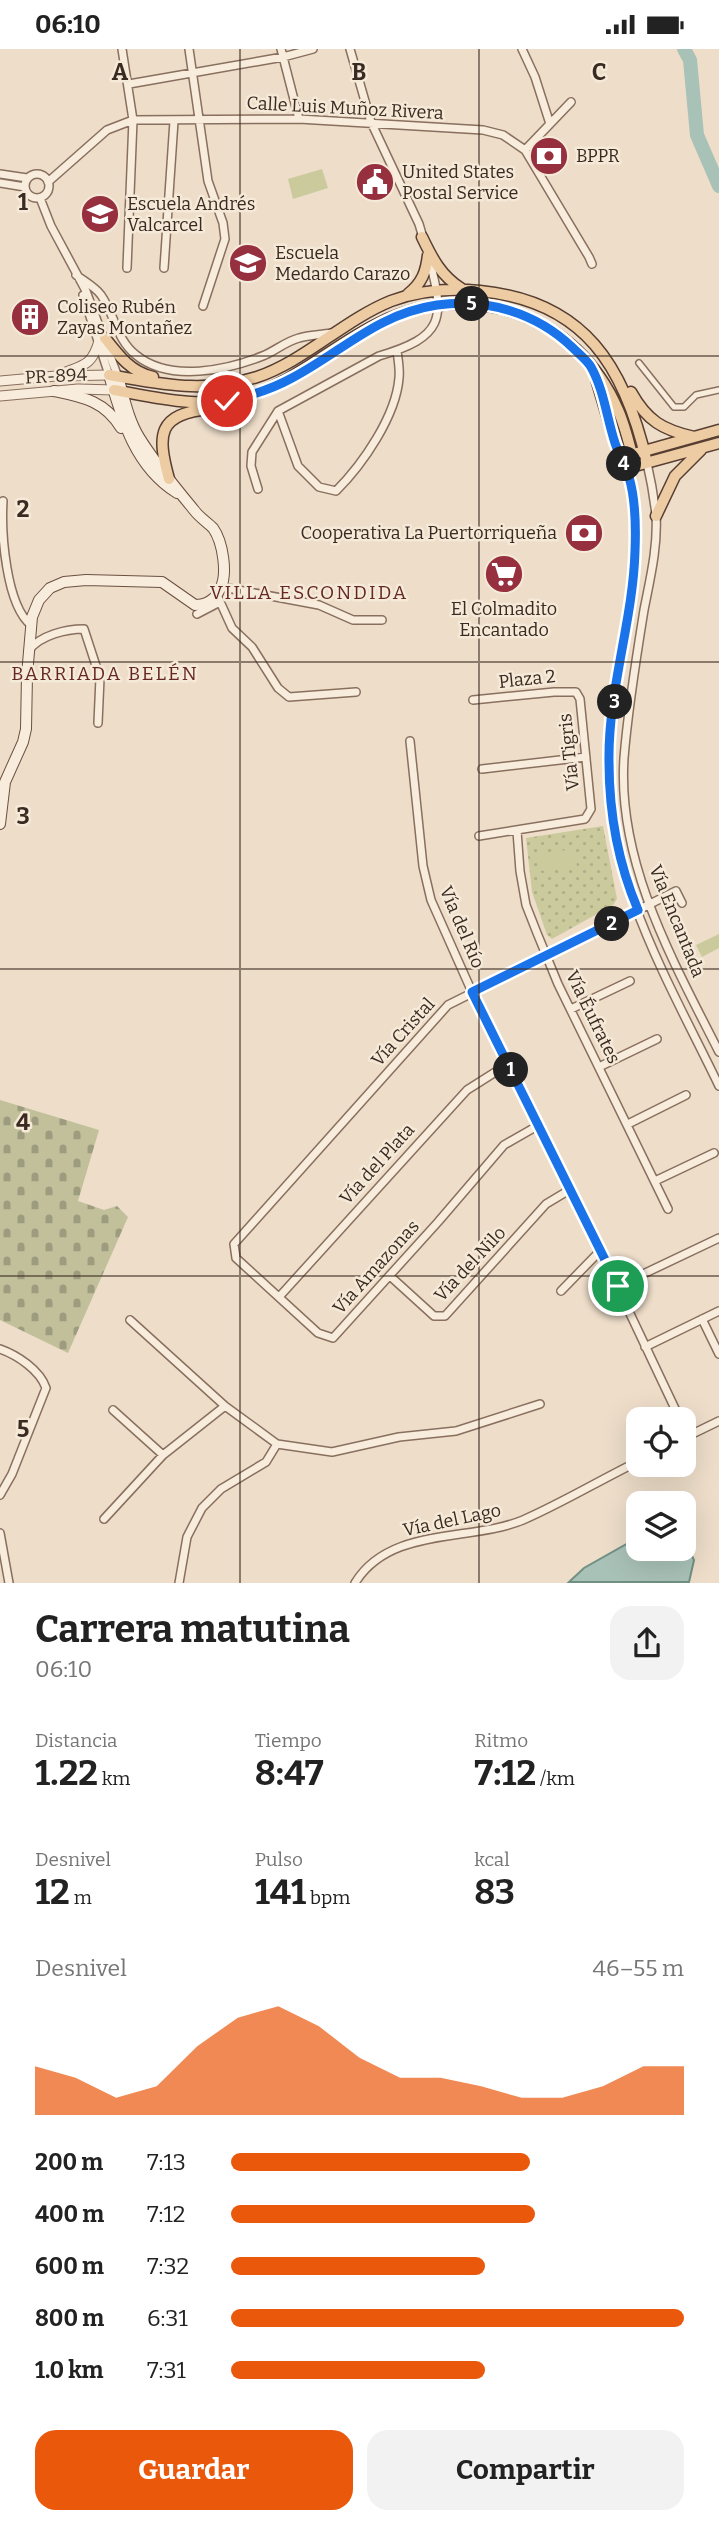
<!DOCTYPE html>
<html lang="es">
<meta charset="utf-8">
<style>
:root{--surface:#fff;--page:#f2f2f2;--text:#222;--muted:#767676;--accent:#ea580c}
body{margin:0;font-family:Bitter,serif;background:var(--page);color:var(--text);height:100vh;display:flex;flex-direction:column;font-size:26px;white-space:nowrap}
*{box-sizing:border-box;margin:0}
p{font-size:23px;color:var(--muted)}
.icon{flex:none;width:38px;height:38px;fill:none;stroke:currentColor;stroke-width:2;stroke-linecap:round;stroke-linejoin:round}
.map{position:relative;height:1534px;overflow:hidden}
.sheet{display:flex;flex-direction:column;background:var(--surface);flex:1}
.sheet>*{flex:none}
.buttons{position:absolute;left:626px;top:1358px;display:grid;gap:14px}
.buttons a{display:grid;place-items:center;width:70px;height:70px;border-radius:14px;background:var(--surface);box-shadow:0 7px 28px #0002;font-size:35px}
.pin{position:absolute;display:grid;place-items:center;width:60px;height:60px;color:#fff;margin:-30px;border:4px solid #fff;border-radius:50%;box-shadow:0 2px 7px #0007}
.km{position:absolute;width:35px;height:35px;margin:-18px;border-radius:50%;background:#222;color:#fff;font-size:19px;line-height:35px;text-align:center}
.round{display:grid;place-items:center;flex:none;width:74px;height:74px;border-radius:21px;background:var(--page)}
.overview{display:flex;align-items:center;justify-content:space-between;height:119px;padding:0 35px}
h1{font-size:38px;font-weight:700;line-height:52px}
.metrics{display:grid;grid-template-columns:repeat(3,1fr);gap:10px;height:119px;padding:7px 35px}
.metrics div{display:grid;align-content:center}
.metrics b{font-size:35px;font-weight:700}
.metrics small{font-size:19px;font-weight:400}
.metrics p{font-size:19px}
.chart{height:196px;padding:14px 35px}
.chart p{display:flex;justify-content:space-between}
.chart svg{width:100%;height:126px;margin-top:7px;fill:var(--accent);opacity:.7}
.button{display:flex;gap:14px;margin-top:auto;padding:14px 35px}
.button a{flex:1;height:80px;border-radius:21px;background:var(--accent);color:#fff;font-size:28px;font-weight:700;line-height:80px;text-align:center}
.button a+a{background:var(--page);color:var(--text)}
ul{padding:0 35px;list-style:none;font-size:23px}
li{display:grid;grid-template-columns:112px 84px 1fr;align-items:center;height:52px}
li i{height:18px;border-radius:9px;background:var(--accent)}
.status{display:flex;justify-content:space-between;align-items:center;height:49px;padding:0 35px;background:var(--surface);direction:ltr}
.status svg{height:19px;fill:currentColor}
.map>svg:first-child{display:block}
</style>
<div class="status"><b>06:10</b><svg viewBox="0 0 49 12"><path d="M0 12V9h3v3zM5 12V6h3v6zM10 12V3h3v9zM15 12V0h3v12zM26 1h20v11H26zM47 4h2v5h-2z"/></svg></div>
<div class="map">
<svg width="719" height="1534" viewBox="0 0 719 1534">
<defs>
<pattern id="green-dots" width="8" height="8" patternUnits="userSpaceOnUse" patternTransform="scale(1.75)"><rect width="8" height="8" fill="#cbca9d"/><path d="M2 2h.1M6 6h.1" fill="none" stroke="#afae87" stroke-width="1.8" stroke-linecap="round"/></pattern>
<pattern id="cemetery-stones" width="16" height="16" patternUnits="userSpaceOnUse" patternTransform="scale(1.75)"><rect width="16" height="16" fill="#c1c09b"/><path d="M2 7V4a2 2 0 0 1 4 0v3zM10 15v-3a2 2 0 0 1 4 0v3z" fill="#9e9c7e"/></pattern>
</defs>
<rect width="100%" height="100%" fill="#edddc9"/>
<path fill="url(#green-dots)" d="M603,777l14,73 -4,6 -61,34 -5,-4 -15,-43 -6,-54z"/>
<path fill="url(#cemetery-stones)" d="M0,1051l99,30 -21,71 26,9 13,-4 11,11 -60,136 -68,-33z"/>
<path fill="#cbca9d" d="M322,120l6,19 -35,11 -5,-20z
M575,800l2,18 -35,4 -2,-18z
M719,885v14l-17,9 -6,-12z"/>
<path fill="#a9c2b7" stroke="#709084" stroke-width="2" d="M639,1488v12h45l1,-9 9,20 -5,22h-120l15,-14z"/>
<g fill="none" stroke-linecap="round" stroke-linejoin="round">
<path stroke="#a9c2b7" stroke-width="14" d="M684,0l6,11 7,75 22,51"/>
<g stroke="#896f5e" stroke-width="8">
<path id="pedestrian" d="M639,314l35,44h10l12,-12 23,-5"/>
</g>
<g stroke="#896f5e" stroke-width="10">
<path id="minor" d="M122,0l11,71 -6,148
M189,0l19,132 15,42 2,16 -22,67
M281,0l18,70
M350,0l21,73 48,102 5,17
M522,0l13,28 15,47
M129,35l154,-27 30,-8
M525,101l46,-48
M25 137a12 12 0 1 1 24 0a12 12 0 1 1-24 0Z
M0,125l27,4
M48,133l59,-52 26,-10 166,-1 184,11 20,5 22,15 64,107 3,7
M0,134l25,4
M40,149l11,28 35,65 32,86
M164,219l10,-147
M76,226c8,6 19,12 25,20 14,20 15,44 35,60 34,28 92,15 129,0 11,-5 22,-14 34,-17 10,-3 21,-3 32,-5
M83,246l26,80
M278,362l20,55 21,21 17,4c27,-27 60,-75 63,-113 1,-9 -1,-19 -2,-27
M647,414c4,17 7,35 9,52 2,32 -6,64 -12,95 -8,49 -16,98 -20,148 -7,105 49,203 95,294
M626,419c30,94 -14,195 -18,290 -4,117 62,226 111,328
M258,440l-7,-23 1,-14 26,-41 101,-55c64,-19 67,-36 50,-97
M3,452c-2,32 3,104 28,124
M222,538l97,18 34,15h29
M217,546l15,33 20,19 26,41 11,9 67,-5
M197,565l23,-12
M29,601c12,-15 37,-21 55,-21l16,49 -2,45
M473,651l81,-8h22l4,7 11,110 -6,10 -106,17
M410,692l13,125 8,34 41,92 99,197 107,226
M482,720l104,-12
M517,782l3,40 6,34 11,28 21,51 110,225
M571,960l59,-28
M599,1018l58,-28
M628,1075l58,-29
M539,1076l-35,20 -66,77 -105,116 -15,-5 -82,-75 -2,-14 214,-239 228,-114 6,12
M655,1132l59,-28
M390,1227l44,40h11l101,-112 25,-15
M618,1237l101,-48
M561,1242l39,-40
M279,1248l188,-207 41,-26
M702,1270l17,35
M130,1271l95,86 52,38 55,8 67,-15 57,-6 84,-27
M645,1298l74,-36
M0,1300c17,6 40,21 46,39l-34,86 -12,21
M113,1361l50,45
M684,1389l35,-17
M104,1470l59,-64 62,-49
M0,1484l9,50
M179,1534l8,-46 15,-29 19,-19 45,-27 11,-18
M355,1534c35,-57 115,-41 168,-63 39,-17 77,-40 116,-59"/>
</g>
<g stroke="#896f5e" stroke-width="11">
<path id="tertiary" d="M61,325c22,-9 31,-8 38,-33
M0,332l56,-5 53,-1
M0,347l78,-7 36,1"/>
</g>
<g stroke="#6b5041" stroke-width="12">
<path id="secondary" d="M109,326c13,45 26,92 68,118
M54,342c29,6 51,10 67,37
M0,775l5,-42 18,-40 3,-13 1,-54 5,-58 7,-17 11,-12 14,-6 22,-2 76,2 33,23c12,0 20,-5 25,-16 8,-14 3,-47 -7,-61 -6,-6 -14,-11 -19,-18 -19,-23 -39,-47 -55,-73 -11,-18 -15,-40 -21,-60"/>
</g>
<g stroke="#573e32" stroke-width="13">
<path id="primary" d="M422,188c10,21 19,39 40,52
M408,245c14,-11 18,-22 20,-39
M105,289c14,18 26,34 48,39
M109,326c54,9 94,19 148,2 46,-15 87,-57 134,-76 29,-11 59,-13 89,-10 105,10 145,76 167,172
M597,333l19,64 10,22
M114,341c44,8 86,19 131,7 52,-15 86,-51 134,-74 92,-45 198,-9 239,87 8,18 12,38 17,56l84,-23
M631,343c16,29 32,38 63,45
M637,404l82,-23
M169,430c-12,-44 -12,-65 40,-70
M656,467l19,-40 26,-26"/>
</g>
<use href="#pedestrian" stroke="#f8ecdc" stroke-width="5"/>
<use href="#minor" stroke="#f8ecdc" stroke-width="7"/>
<use href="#tertiary" stroke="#f8ecdc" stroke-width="9"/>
<use href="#secondary" stroke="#f8ecdc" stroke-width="10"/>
<use href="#primary" stroke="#eecca3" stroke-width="10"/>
</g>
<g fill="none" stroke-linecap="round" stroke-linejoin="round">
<g stroke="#fff" stroke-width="14">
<path id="route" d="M227,352c23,-5 45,-12 65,-23 51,-27 85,-64 145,-73 50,-7 100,8 136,43 6,6 14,12 18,19 13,23 16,52 24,76 4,12 11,22 14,34 7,24 7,50 6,74 -2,70 -27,139 -26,210 0,51 9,102 29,149l-166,82 146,294"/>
</g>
<use href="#route" stroke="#1a73e8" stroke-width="9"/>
</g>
<path fill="none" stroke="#3a2a21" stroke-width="2" stroke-opacity="0.55" d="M240,0v1534M479,0v1534M0,307h719M0,613h719M0,920h719M0,1227h719"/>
<defs>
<g id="bank-disc" transform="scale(2.0125)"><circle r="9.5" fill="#96303f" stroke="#f5e9d8"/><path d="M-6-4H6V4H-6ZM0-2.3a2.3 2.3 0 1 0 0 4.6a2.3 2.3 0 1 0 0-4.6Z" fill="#fff"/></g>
<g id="civic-disc" transform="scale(2.0125)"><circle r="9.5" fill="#96303f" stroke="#f5e9d8"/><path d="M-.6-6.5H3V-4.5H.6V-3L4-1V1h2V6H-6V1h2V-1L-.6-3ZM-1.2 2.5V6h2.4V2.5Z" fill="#fff"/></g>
<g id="school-disc" transform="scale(2.0125)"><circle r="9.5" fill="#96303f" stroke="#f5e9d8"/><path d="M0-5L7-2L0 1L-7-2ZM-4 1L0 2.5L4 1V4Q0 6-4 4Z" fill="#fff"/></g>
<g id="building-disc" transform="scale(2.0125)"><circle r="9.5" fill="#96303f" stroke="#f5e9d8"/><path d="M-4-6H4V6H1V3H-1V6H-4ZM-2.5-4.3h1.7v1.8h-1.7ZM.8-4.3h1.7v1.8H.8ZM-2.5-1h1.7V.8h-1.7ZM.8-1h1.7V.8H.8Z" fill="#fff"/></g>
<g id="supermarket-disc" transform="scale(2.0125)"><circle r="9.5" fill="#96303f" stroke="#f5e9d8"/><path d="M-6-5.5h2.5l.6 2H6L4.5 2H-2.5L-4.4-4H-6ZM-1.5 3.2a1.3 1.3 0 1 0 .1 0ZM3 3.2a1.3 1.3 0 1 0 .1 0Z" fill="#fff"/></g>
</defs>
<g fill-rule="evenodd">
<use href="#bank-disc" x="549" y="107"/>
<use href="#civic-disc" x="375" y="133"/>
<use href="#school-disc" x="100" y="165"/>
<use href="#school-disc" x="248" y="214"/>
<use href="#building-disc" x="30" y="268"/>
<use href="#bank-disc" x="584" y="484"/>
<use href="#supermarket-disc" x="504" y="525"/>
</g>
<g text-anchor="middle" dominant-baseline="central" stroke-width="5" stroke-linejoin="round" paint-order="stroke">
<g font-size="18" fill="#3a2a21" stroke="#f5e9d8">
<text transform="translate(345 59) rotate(3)">Calle Luis Muñoz Rivera</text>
<text transform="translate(56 327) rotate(-3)">PR-894</text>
<text transform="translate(527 630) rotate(-6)">Plaza 2</text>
<text transform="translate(569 703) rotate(-96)">Vía Tigris</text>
<text transform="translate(677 872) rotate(68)">Vía Encantada</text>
<text transform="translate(462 878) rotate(67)">Vía del Río</text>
<text transform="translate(593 968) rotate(64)">Vía Éufrates</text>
<text transform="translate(403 983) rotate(-48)">Vía Cristal</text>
<text transform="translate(377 1115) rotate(-48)">Vía del Plata</text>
<text transform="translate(470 1215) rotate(-47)">Vía del Nilo</text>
<text transform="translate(376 1218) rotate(-48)">Vía Amazonas</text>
<text transform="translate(452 1471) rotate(-12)">Vía del Lago</text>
</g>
<g font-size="18" fill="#3a2a21" stroke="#f5e9d8" text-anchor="start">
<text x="576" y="107">BPPR</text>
<text x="402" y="123">United States<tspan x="402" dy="21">Postal Service</tspan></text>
<text x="127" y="155">Escuela Andrés<tspan x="127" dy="21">Valcarcel</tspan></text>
<text x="275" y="204">Escuela<tspan x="275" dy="21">Medardo Carazo</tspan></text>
<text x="57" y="258">Coliseo Rubén<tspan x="57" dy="21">Zayas Montañez</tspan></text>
<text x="557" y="484" text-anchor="end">Cooperativa La Puertorriqueña</text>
<text x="504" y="560" text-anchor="middle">El Colmadito<tspan x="504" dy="21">Encantado</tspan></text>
</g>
<g font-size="19" letter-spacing="2" fill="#652722" stroke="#f5e9d8">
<text x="309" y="543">VILLA ESCONDIDA</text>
<text x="105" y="624">BARRIADA BELÉN</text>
</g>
</g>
<g font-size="23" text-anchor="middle" font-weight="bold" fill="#3a2a21" stroke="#f5e9d8" stroke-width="5" stroke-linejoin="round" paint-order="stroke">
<text x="120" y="31">A</text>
<text x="359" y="31">B</text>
<text x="599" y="31">C</text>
<text x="23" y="161">1</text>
<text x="23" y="468">2</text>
<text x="23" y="775">3</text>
<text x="23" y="1081">4</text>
<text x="23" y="1388">5</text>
</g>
</svg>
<div class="buttons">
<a><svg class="icon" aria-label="locate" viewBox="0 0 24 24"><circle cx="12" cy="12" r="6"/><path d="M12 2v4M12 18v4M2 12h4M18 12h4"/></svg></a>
<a><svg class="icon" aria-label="layers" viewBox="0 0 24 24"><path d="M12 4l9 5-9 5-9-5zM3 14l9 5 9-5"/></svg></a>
</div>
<div class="pin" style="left:618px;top:1237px;background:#1e9e55"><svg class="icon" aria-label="arrive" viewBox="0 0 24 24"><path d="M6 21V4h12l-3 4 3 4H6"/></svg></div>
<div class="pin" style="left:227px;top:352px;background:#d93025"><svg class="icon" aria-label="check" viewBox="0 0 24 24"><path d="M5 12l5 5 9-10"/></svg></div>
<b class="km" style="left:511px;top:1021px">1</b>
<b class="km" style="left:612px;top:875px">2</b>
<b class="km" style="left:615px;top:653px">3</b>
<b class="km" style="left:624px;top:415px">4</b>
<b class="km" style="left:472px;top:255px">5</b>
</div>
<section class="sheet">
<div class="overview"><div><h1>Carrera matutina</h1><p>06:10</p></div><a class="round"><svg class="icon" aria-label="share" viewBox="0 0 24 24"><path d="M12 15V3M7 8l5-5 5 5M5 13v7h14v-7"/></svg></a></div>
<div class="metrics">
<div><p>Distancia</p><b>1.22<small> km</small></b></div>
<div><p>Tiempo</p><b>8:47</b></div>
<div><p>Ritmo</p><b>7:12<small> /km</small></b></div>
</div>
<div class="metrics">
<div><p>Desnivel</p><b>12<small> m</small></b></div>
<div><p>Pulso</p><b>141<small> bpm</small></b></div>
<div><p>kcal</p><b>83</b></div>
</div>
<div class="chart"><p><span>Desnivel</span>46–55 m</p>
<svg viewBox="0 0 160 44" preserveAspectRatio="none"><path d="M0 44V27L10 31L20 38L30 34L40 20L50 10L60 6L70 13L80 24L90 31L100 31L110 34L120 38L130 38L140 34L150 27L160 27V44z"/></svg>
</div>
<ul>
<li><b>200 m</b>7:13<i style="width:66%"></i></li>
<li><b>400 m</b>7:12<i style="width:67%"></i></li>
<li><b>600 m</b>7:32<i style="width:56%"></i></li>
<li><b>800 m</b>6:31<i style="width:100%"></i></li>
<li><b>1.0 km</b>7:31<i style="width:56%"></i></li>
</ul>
<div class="button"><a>Guardar</a><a>Compartir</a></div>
</section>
